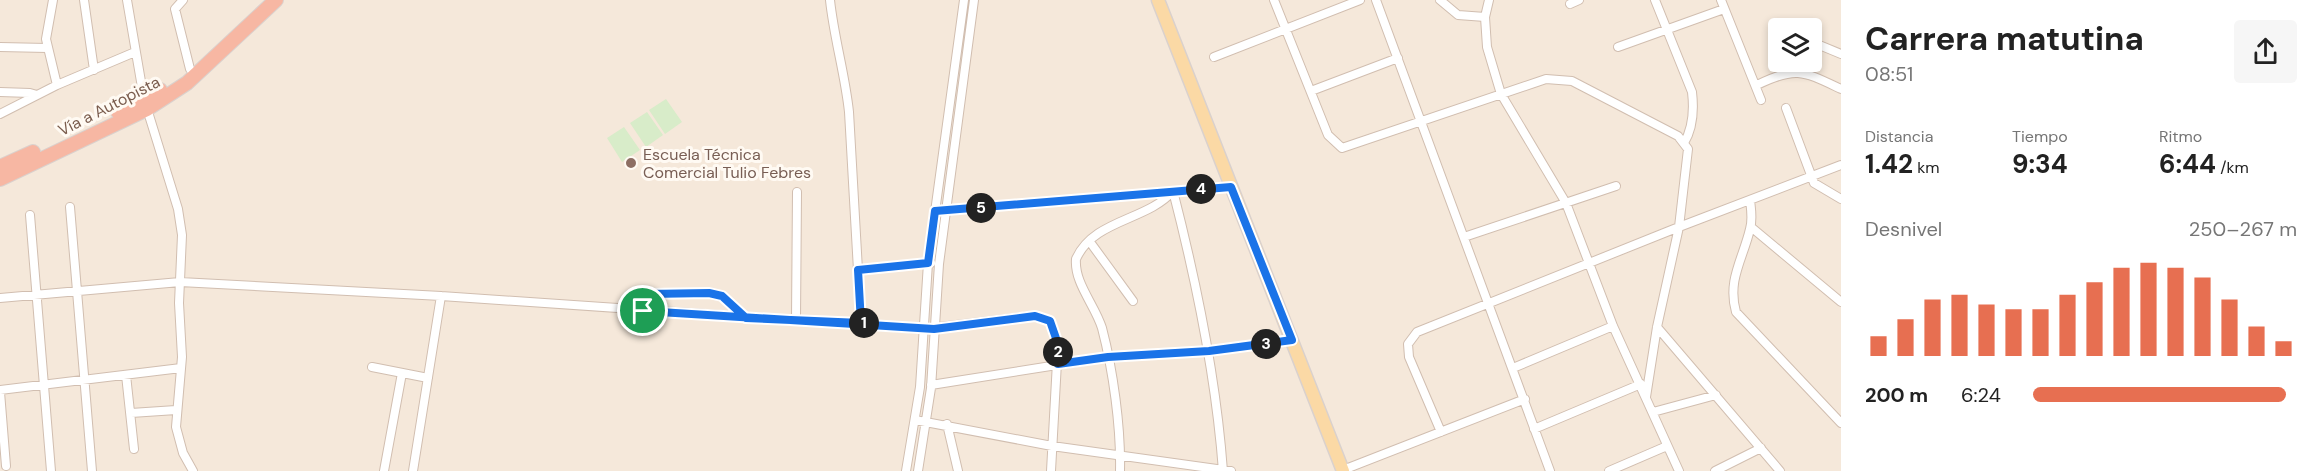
<!DOCTYPE html>
<html lang="es">
<meta charset="utf-8">
<style>
:root{--surface:#fff;--page:#f6f6f6;--text:#222;--muted:#767676;--accent:#e76f51}
body{margin:0;font-family:"DM Sans",sans-serif;background:var(--page);color:var(--text);height:100vh;display:flex;flex-direction:column;font-size:22px;white-space:nowrap}
*{box-sizing:border-box;margin:0}
p{font-size:20px;color:var(--muted)}
.icon{flex:none;width:33px;height:33px;fill:none;stroke:currentColor;stroke-width:2;stroke-linecap:round;stroke-linejoin:round}
.map{position:relative;flex:1;overflow:hidden}
.panel{display:flex;flex-direction:column;background:var(--surface);width:480px}
.panel>*{flex:none}
.buttons{position:absolute;left:1768px;top:18px;display:grid;gap:12px}
.buttons a{display:grid;place-items:center;width:54px;height:54px;border-radius:6px;background:var(--surface);box-shadow:0 3px 9px #0003;font-size:30px}
.pin{position:absolute;display:grid;place-items:center;width:51px;height:51px;color:#fff;margin:-26px;border:3px solid #fff;border-radius:50%;box-shadow:0 2px 6px #0007}
.km{position:absolute;width:30px;height:30px;margin:-15px;border-radius:50%;background:#222;color:#fff;font-size:16px;line-height:30px;text-align:center}
.round{display:grid;place-items:center;flex:none;width:63px;height:63px;border-radius:6px;background:var(--page)}
.head{display:flex;align-items:center;justify-content:space-between;height:102px;padding:0 24px}
h1{font-size:33px;font-weight:700;line-height:45px}
.figures{display:grid;grid-template-columns:repeat(3,1fr);gap:9px;height:102px;padding:6px 24px}
.figures div{display:grid;align-content:center}
.figures b{font-size:26px;font-weight:700}
.figures small{font-size:16px;font-weight:400}
.figures p{font-size:16px}
.chart{height:168px;padding:12px 24px}
.chart p{display:flex;justify-content:space-between}
.chart svg{width:100%;height:108px;margin-top:6px;stroke:var(--accent);stroke-width:6}
ul{padding:0 24px;list-style:none;font-size:20px}
li{display:grid;grid-template-columns:96px 72px 1fr;align-items:center;height:45px}
li i{height:15px;border-radius:8px;background:var(--accent)}
main{display:flex;flex:1;min-height:0}
.map>svg:first-child{display:block}
</style>
<main>
<div class="map">
<svg width="1841" height="471" viewBox="0 0 1841 471">
<rect width="100%" height="100%" fill="#fdf6ec"/>
<path fill="#f5e8da" fill-rule="evenodd" d="M0,0h1841v471h-1841zM1779,28h33v34h-33z"/>
<path fill="#d8ecc9" d="M666,99l16,23 -17,12 -16,-24z
M647,112l16,23 -17,12 -16,-24z
M624,127l16,23 -18,12 -15,-24z"/>
<g fill="none" stroke-linecap="round" stroke-linejoin="round">
<g stroke="#d1beb0" stroke-width="10">
<path id="street" d="M53,0l-7,39 11,46
M84,0l10,70
M127,0l17,99 34,110 4,26 -3,68 3,54 -6,70 7,26 10,18
M183,0l-8,9 15,60
M830,0c4,38 15,74 19,112l12,211
M1274,0l54,135 14,13 204,-69 26,2 106,55 10,13 -9,78 -22,100 -11,70
M1376,0l174,471
M1440,0l18,15 27,2
M1489,0l-4,17 2,30 14,47 65,109 47,123 66,145
M1655,0l37,92c2,17 1,36 -8,51
M1721,0l40,100
M1570,4l9,-4
M1812,42l29,12
M0,47l47,1
M1618,47l106,-38
M1214,57l146,-57
M1757,85c39,-19 46,-14 84,4
M1311,91l87,-33
M0,92l30,1 7,2
M1786,108l28,75 27,16
M0,114l57,-29 78,-33
M1173,191c24,93 43,185 50,280
M1750,200c1,9 3,19 0,29 -7,30 -23,51 -14,83l105,111
M70,207l22,264
M935,211l296,-24
M30,215l21,256
M1751,227l90,75
M1464,237l152,-51
M1090,242l43,59
M858,270l73,-7
M0,298l180,-16 261,14 482,33 108,-13 19,5 8,23 -7,127
M643,311l5,-17 61,-1 13,3 24,22
M796,320l1,-128
M1657,327l123,144
M372,367l56,11
M1513,368l100,-42
M126,375l8,74
M931,385l177,-28 101,-6 83,-11
M0,390l181,-22
M0,392l6,74
M1653,412l63,-17
M131,413l45,-3
M915,420l137,26 179,25
M947,424l11,47
M1534,429l107,-45
M1441,432l-32,-75 -1,-13 9,-12 262,-105 162,-62
M1343,470l182,-71
M384,471l18,-98
M413,471l28,-175
M906,471l14,-84 8,-124 36,-263
M918,471l13,-83 8,-124 35,-264
M1120,471c1,-44 -7,-101 -18,-143 -7,-23 -28,-45 -26,-69 18,-40 71,-38 97,-68
M1609,471l58,-25
M1715,471l46,-23"/>
</g>
<g stroke="#dad1cd" stroke-width="15">
<path id="primary" d="M1158,0l185,471"/>
</g>
<g stroke="#dad1cd" stroke-width="16">
<path id="highway" d="M118,112l42,-22
M0,167l33,-15
M0,179l147,-70 40,-26 89,-83"/>
</g>
<use href="#street" stroke="#fff" stroke-width="8"/>
<use href="#primary" stroke="#fbd9a5" stroke-width="12"/>
<use href="#highway" stroke="#f7b7a3" stroke-width="14"/>
</g>
<g fill="none" stroke-linecap="round" stroke-linejoin="round">
<g stroke="#fff" stroke-width="12">
<path id="route" d="M643,311l291,18 101,-13 15,5 8,23v20l50,-7 101,-6 83,-11 -61,-153 -296,24 -7,52 -70,7 3,53 -115,-5 -24,-22 -13,-3 -61,1 -3,3 -2,14"/>
</g>
<use href="#route" stroke="#1a73e8" stroke-width="8"/>
</g>
<circle fill="#8d6e63" stroke="#fffaf3" stroke-width="2" cx="631" cy="163" r="6"/>
<g text-anchor="middle" dominant-baseline="central" stroke-width="6" stroke-linejoin="round" paint-order="stroke">
<g font-size="16" fill="#7a5c4d" stroke="#fffaf3">
<text transform="translate(109 106) rotate(-27)">Vía a Autopista</text>
</g>
<g font-size="16" fill="#785e54" stroke="#fffaf3" text-anchor="start">
<text x="643" y="154">Escuela Técnica<tspan x="643" dy="18">Comercial Tulio Febres</tspan></text>
</g>
</g>
</svg>
<div class="buttons">
<a><svg class="icon" aria-label="layers" viewBox="0 0 24 24"><path d="M12 4l9 5-9 5-9-5zM3 14l9 5 9-5"/></svg></a>
</div>
<div class="pin" style="left:643px;top:311px;background:#1e9e55"><svg class="icon" aria-label="arrive" viewBox="0 0 24 24"><path d="M6 21V4h12l-3 4 3 4H6"/></svg></div>
<b class="km" style="left:864px;top:323px">1</b>
<b class="km" style="left:1058px;top:352px">2</b>
<b class="km" style="left:1266px;top:344px">3</b>
<b class="km" style="left:1201px;top:189px">4</b>
<b class="km" style="left:981px;top:208px">5</b>
</div>
<section class="panel">
<div class="head"><div><h1>Carrera matutina</h1><p>08:51</p></div><a class="round"><svg class="icon" aria-label="share" viewBox="0 0 24 24"><path d="M12 15V3M7 8l5-5 5 5M5 13v7h14v-7"/></svg></a></div>
<div class="figures">
<div><p>Distancia</p><b>1.42<small> km</small></b></div>
<div><p>Tiempo</p><b>9:34</b></div>
<div><p>Ritmo</p><b>6:44<small> /km</small></b></div>
</div>
<div class="chart"><p><span>Desnivel</span>250–267 m</p>
<svg viewBox="0 0 160 44" preserveAspectRatio="none"><path d="M5 44V36M15 44V29M25 44V21M35 44V19M45 44V23M55 44V25M65 44V25M75 44V19M85 44V14M95 44V8M105 44V6M115 44V8M125 44V12M135 44V21M145 44V32M155 44V38"/></svg>
</div>
<ul>
<li><b>200 m</b>6:24<i style="width:96%"></i></li>
</ul>
</section>
</main>
